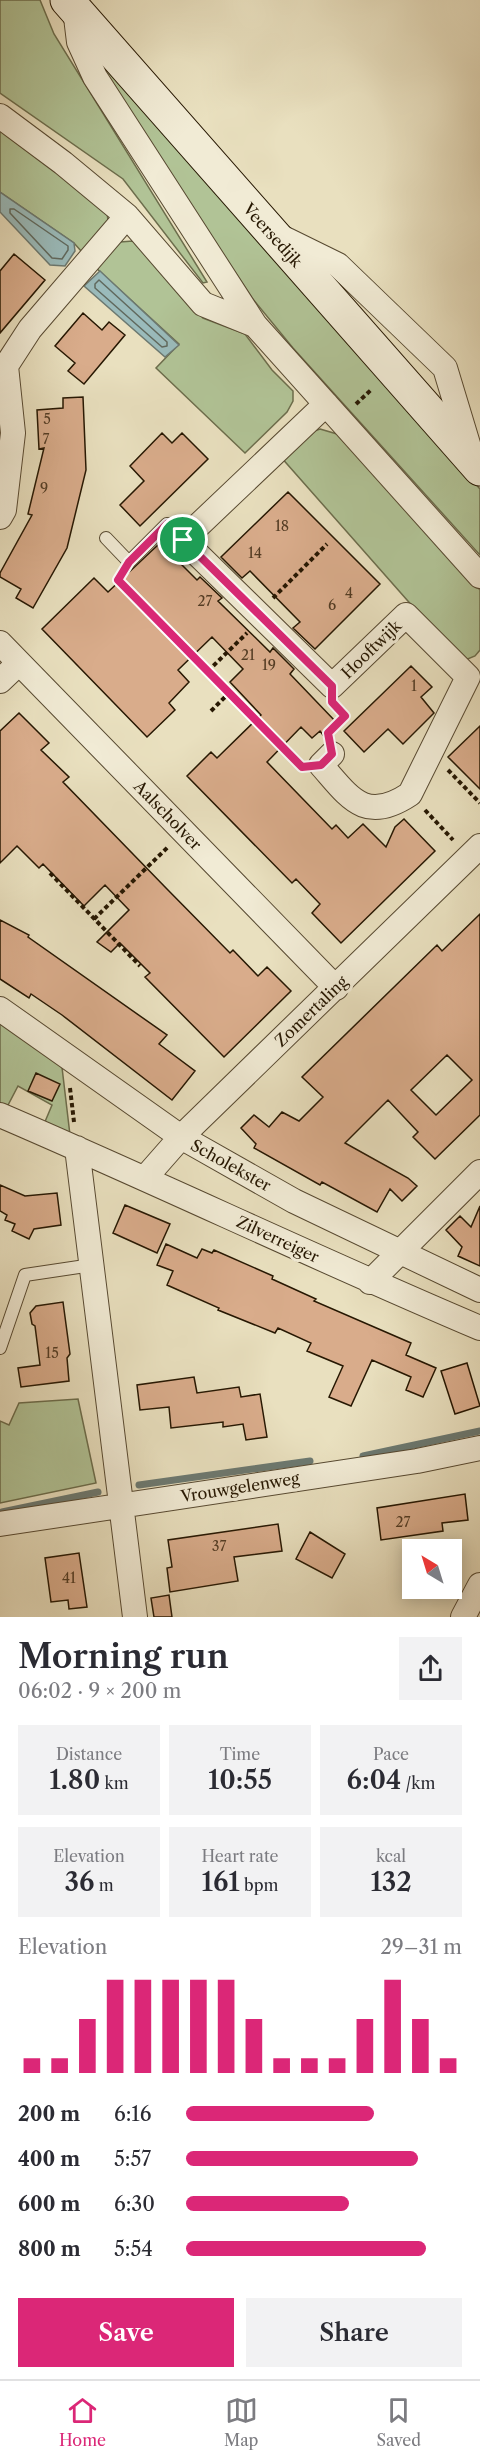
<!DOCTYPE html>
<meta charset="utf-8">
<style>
:root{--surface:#fff;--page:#f2f2f3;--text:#2b2b33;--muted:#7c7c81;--line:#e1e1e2;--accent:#db2777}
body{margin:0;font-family:"Libre Caslon Text",serif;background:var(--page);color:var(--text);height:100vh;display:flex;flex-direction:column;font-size:22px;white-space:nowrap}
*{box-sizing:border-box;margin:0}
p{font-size:20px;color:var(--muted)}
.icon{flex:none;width:33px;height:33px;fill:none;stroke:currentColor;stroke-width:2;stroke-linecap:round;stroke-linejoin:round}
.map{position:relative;height:1617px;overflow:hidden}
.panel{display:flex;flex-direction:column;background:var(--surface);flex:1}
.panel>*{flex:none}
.needle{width:39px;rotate:322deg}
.fabs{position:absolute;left:402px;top:1539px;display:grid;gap:12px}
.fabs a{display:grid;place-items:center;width:60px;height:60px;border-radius:0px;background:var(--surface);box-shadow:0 3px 15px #0003;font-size:30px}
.pin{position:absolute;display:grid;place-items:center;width:51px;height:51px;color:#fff;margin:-26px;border:3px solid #fff;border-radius:50%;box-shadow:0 2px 6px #0007}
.round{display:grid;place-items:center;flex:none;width:63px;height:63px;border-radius:0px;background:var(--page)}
.summary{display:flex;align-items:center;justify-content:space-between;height:102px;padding:0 18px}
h1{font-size:33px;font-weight:600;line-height:45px}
.figures{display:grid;grid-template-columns:repeat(3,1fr);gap:9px;height:102px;padding:6px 18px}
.figures div{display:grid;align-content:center;border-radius:0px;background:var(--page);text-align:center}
.figures b{font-size:26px;font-weight:600}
.figures small{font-size:16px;font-weight:400}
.figures p{font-size:16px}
.chart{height:168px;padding:12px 18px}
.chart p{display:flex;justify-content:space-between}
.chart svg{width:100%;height:108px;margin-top:6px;stroke:var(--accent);stroke-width:6}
.action{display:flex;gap:12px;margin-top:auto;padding:12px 18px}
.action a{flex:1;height:69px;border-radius:0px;background:var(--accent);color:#fff;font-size:24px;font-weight:600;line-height:69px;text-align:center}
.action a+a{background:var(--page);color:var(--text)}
ul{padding:0 18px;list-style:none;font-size:20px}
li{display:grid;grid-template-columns:96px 72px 1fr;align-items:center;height:45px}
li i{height:15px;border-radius:8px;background:var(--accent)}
.dock{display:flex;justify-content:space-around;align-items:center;height:84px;border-top:2px solid var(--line);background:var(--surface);font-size:16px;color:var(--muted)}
.dock a{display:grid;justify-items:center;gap:3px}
.dock .selected{color:var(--accent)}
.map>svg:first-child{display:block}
</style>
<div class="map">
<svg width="480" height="1617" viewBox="0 0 480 1617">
<rect width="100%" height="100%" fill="#e9e0bf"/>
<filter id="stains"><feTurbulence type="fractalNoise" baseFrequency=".00333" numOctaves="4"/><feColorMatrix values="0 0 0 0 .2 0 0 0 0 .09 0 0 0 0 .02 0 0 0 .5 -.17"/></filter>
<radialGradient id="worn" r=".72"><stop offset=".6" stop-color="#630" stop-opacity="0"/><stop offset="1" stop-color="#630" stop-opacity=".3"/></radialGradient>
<path fill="#b1c396" stroke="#6c6d4c" stroke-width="1.5" d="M0,0h40l14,34 153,248 -4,1 -80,-104 -123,-86z
M106,68l374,421v66l-187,-207 -41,-50 -149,-225z
M0,126l107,86 1,9 -26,31 -8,-9 -74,-51z
M133,241l70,77 42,16 27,36 21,21v10l-6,11 -42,41 -89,-85 23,-24 -84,-77 25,-25z
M320,429l17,5 143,156v60l-5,6 -17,7 -6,-12 -172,-195 26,-22z
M0,1018l61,41 9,76 -26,-11 8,-19 -34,-19 -11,21 -7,-3z
M78,1399l18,84 -96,20v-82l9,4 10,-22z"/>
<path fill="#9abbbb" stroke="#6c7971" stroke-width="1.5" d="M0,192l74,51 1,8 -10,15 -15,-1 -50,-53z
M100,271l79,74 -14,12 -81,-71z"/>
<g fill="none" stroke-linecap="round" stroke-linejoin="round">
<path stroke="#60695e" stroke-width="1.5" d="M10,209h4l54,37v4l-6,9 -10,-1 -42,-45z
M99,280l68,62v4l-5,1 -67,-59v-4z"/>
<path stroke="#6c7971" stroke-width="7" d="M363,1456l117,-25
M139,1485l171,-24
M2,1512l96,-20"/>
</g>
<path fill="#d9ac8b" stroke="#261702" stroke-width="1.5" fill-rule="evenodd" d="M14,254l31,26 -45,53v-62z
M83,313l19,17 7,-8 16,13 -41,49 -16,-13 7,-8 -20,-17z
M83,397l3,73 -19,78 -34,60 -17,-10 5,-9 -21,-12v-4l32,-58 -4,-1 16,-66 -5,1 -2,-39 26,-2v-10z
M162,433l10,10 10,-10 26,26 -68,67 -20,-21 24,-24 -14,-15z
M288,492l92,92 -65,65 -22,-21 7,-6 -50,-51 -8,7 -21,-21z
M160,543l37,37 3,-3 22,21 -4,3 52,51 3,-4 21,21 -4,5 46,48 -13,13 -3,-4 -8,7 -11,-11 -34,35 65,67 4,-4 12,13 15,-14 23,23 9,-20 9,-8 31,32 -94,92 -29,-30 8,-9 -24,-25 -4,4 -105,-107 24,-24 6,6 44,-43 -31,-33 13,-13 -31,-32 -34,33 11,12 -20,21 6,7 -28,27 -105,-108 52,-51 14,14z
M411,666l21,21 -11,10 13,16 -31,31 -15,-15 -24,23 -20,-21z
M19,713l30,30 -8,7 28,27 -6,5 103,106 64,65 3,-3 25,26 9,-9 24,24 -67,66 -79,-80 5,-4 -30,-30 -9,9 -14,-10 32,-32 -24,-25 -21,21 -41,-42 -4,4 -22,-22 -17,17v-132z
M480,726v63l-32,-32z
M480,914v201l-45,44 -22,-22 5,-5 -30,-32 -43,43 63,35 9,8 -15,15 -12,-12 -13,23 -55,-30 -2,3 -66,-37 2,-4 -15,-16 13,-13 15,12 13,-15 17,9 24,-24 -21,-20 135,-132 5,6zM447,1055l25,25 -36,35 -25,-25z
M0,920l29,15 -1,2 139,98 -8,9 36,27 -23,29 -110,-85 -31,-21 -2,4 -29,-19z
M36,1073l24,11 -8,17 -24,-10z
M0,1185l25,11 32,-3 4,32 -27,4 -5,10 -17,-8 3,-7 -10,-4 2,-5 -7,-4z
M125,1205l45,19 -13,29 -44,-20z
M480,1206v60l-22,-10 4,-9 -16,-17 14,-14 11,11z
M166,1244l31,14 5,-9 10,4 2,-3 59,26 -1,3 44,20 -2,2 97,42 -5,12 30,13 -13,29 -17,-7 5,-13 -39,-17 -21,46 -22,-9 14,-31 -36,-15 4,-8 -33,-15 -3,5 -57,-23 1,-2 -52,-23 6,-14 -16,-6z
M63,1302l7,52 -3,4 2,23 -48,6 -3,-19 22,-3 -5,-39 -3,-2 -2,-11 6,-7z
M467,1363l13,43 -25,8 -14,-43z
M194,1377l3,16 42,-6 2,10 19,-3 7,43 -21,3 -3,-16 -20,3v-5l-52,6 -2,-21 -29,3 -3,-25z
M465,1494l3,26 -26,3 1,8 -62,9 -4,-32z
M278,1524l4,27 -48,6 4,24 -68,11 -3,-24 5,-1 -4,-27z
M310,1532l35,22 -13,24 -36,-19z
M79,1553l8,54 -18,2 -1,-9 -17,2 -6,-44z
M169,1595l3,22h-18l-3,-19z"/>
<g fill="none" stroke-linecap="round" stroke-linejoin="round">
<g stroke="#574931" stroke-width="14">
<path id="lane" d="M106,538l23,24 38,-38 16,16
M0,1348l25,-73 67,-10"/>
</g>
<g stroke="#574931" stroke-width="26">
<path id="street" d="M75,9l4,33 16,35 160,248 225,251
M0,116l63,47 64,53 76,88 52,21
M281,237l57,28 107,103 26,86
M326,404l-143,136 149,146 74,-71 62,62 -58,117c-45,30 -60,4 -89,-29l11,-11
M0,517l4,-7 9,-77 -7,-67 24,-37 97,-113
M0,643l336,345
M0,681l19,-18
M0,1009l181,128 113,64 186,89
M0,1115c161,69 319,145 480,213
M77,1148l58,469
M145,1178l36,-41 299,-291
M370,1282l110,-110
M0,1524l417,-63 63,-13
M463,1617l17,-32"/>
</g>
<g stroke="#261702" stroke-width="35">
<path id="secondary" d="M67,0l413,469"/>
</g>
<path stroke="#261702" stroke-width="4" stroke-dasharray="4.5 3" stroke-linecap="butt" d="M356,404l16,-15
M121,575l-3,5 111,113
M273,598l54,-54
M208,671l39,-38
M211,711l18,-18 69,69
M330,731l15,-15 -7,-8
M448,770l32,33
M425,810l28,30
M50,873l90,93
M94,919l75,-73
M70,1088l4,34"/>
<use href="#lane" stroke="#f1ebd5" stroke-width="12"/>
<use href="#street" stroke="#f1ebd5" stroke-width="24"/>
<use href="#secondary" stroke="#f1ebd5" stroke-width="33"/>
</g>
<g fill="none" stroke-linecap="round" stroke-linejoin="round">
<g stroke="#fff" stroke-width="12">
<path id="route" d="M167,524l165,162v16l13,14 -17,17 4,21 -11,11 -19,2 -184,-187 11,-18z"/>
</g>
<use href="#route" stroke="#db2777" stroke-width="8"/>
</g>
<g text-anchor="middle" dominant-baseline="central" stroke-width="6" stroke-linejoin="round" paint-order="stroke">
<g font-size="14" fill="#533c24">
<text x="47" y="419">5</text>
<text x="46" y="439">7</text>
<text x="44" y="488">9</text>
<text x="282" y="526">18</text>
<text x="255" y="553">14</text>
<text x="349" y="593">4</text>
<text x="205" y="601">27</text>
<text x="332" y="605">6</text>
<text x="248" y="655">21</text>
<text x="269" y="665">19</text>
<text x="414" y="686">1</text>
<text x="52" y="1353">15</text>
<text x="403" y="1522">27</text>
<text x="219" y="1546">37</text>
<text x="69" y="1578">41</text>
</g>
<g font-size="16" fill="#261702" stroke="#f1ebd5">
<text transform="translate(273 235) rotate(48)">Veersedijk</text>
<text transform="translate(371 649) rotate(-44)">Hooftwijk</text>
<text transform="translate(168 815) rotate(46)">Aalscholver</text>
<text transform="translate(311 1011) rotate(-44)">Zomertaling</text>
<text transform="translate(231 1165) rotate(29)">Scholekster</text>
<text transform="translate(278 1239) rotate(25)">Zilverreiger</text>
<text transform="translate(240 1487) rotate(-9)">Vrouwgelenweg</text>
</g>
</g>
<rect width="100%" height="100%" filter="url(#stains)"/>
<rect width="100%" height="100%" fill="url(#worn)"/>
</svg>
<div class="fabs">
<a><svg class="needle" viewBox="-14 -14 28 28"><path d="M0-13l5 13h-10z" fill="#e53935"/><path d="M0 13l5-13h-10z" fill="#7c7c81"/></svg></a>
</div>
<div class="pin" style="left:183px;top:540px;background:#1e9e55"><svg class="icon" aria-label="arrive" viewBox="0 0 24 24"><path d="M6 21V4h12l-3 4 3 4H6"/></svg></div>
</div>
<section class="panel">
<div class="summary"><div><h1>Morning run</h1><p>06:02 · 9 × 200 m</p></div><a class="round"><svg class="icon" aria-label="share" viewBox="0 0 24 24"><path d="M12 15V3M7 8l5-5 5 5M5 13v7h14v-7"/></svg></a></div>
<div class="figures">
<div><p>Distance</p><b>1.80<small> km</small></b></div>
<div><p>Time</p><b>10:55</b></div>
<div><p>Pace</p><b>6:04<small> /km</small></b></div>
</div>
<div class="figures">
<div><p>Elevation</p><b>36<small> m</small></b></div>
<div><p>Heart rate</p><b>161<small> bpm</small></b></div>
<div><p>kcal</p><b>132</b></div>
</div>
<div class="chart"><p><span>Elevation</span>29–31 m</p>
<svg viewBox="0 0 160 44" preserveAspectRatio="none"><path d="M5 44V38M15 44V38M25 44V22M35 44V6M45 44V6M55 44V6M65 44V6M75 44V6M85 44V22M95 44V38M105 44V38M115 44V38M125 44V22M135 44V6M145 44V22M155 44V38"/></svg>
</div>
<ul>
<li><b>200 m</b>6:16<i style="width:68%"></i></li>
<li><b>400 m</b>5:57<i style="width:84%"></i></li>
<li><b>600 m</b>6:30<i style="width:59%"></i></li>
<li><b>800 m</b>5:54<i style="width:87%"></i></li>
</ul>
<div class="action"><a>Save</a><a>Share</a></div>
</section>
<nav class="dock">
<a class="selected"><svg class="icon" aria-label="home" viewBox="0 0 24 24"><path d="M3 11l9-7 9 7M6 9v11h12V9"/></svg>Home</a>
<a><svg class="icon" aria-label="map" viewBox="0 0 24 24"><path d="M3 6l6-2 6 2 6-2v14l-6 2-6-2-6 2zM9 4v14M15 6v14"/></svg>Map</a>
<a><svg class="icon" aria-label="saved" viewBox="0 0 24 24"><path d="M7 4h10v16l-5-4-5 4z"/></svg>Saved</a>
</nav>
